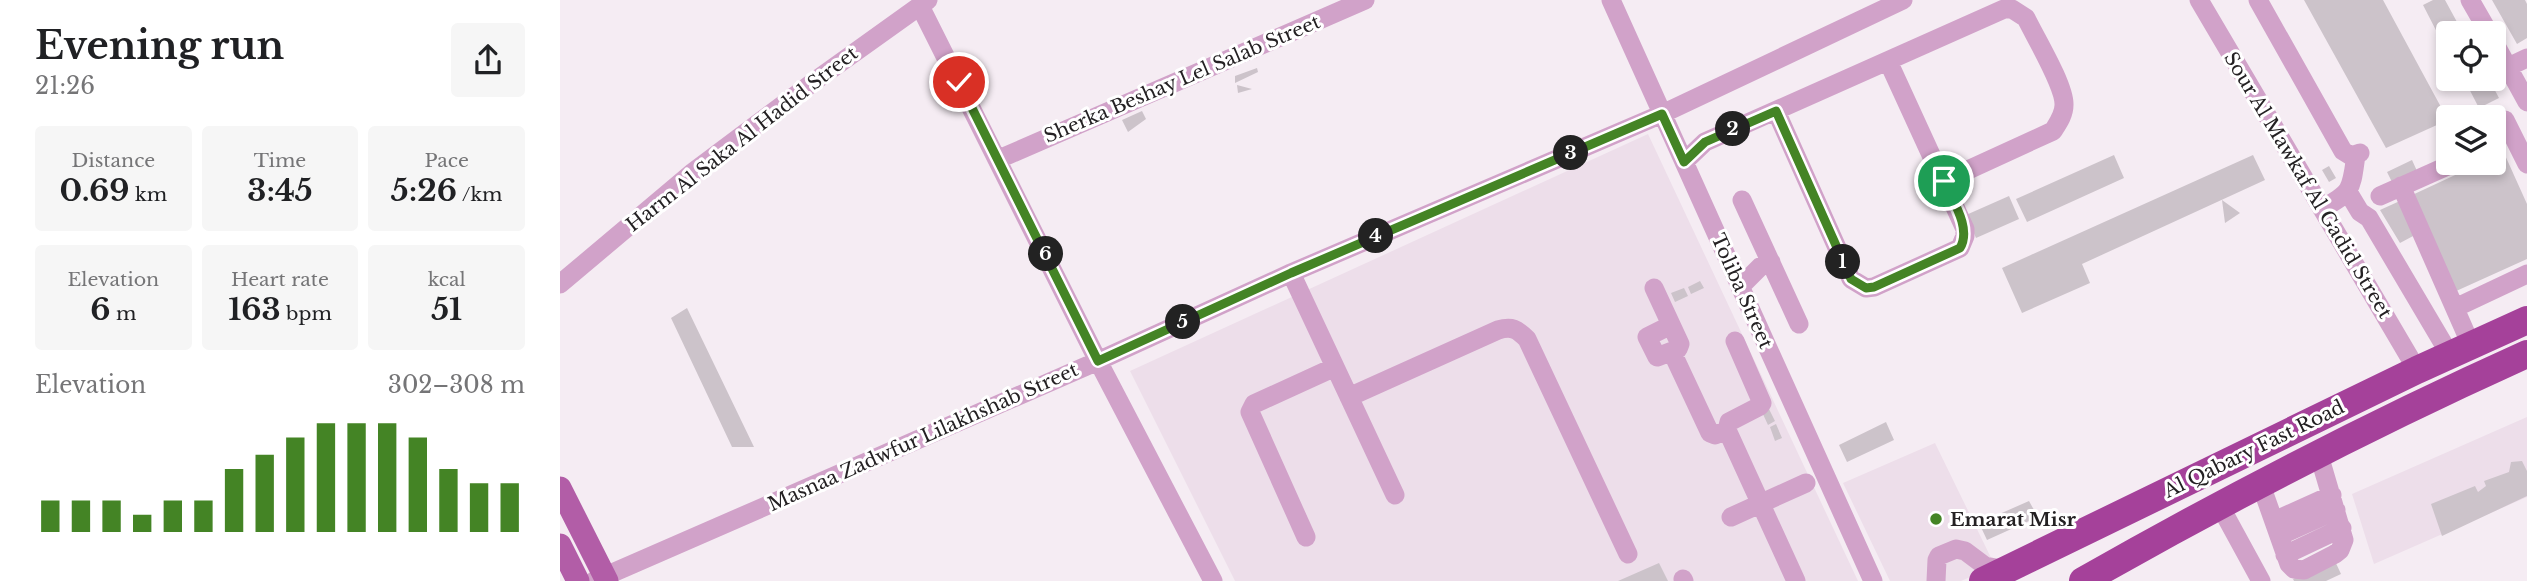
<!DOCTYPE html>
<meta charset="utf-8">
<style>
:root{--surface:#fff;--page:#f6f6f6;--text:#202124;--muted:#757577;--accent:#448425}
body{margin:0;font-family:"Libre Baskerville",serif;background:var(--page);color:var(--text);height:100vh;display:flex;flex-direction:column;font-size:26px;white-space:nowrap}
*{box-sizing:border-box;margin:0}
p{font-size:23px;color:var(--muted)}
.icon{flex:none;width:38px;height:38px;fill:none;stroke:currentColor;stroke-width:2;stroke-linecap:round;stroke-linejoin:round}
.map{position:relative;flex:1;overflow:hidden}
.drawer{display:flex;flex-direction:column;background:var(--surface);width:560px}
.drawer>*{flex:none}
.tools{position:absolute;left:1876px;top:21px;display:grid;gap:14px}
.tools a{display:grid;place-items:center;width:70px;height:70px;border-radius:7px;background:var(--surface);box-shadow:0 4px 10px #0003;font-size:35px}
.pin{position:absolute;display:grid;place-items:center;width:60px;height:60px;color:#fff;margin:-30px;border:4px solid #fff;border-radius:50%;box-shadow:0 2px 7px #0007}
.km{position:absolute;width:35px;height:35px;margin:-18px;border-radius:50%;background:#222;color:#fff;font-size:19px;line-height:35px;text-align:center}
.round{display:grid;place-items:center;flex:none;width:74px;height:74px;border-radius:7px;background:var(--page)}
.head{display:flex;align-items:center;justify-content:space-between;height:119px;padding:0 35px}
h1{font-size:38px;font-weight:800;line-height:52px}
.stats{display:grid;grid-template-columns:repeat(3,1fr);gap:10px;height:119px;padding:7px 35px}
.stats div{display:grid;align-content:center;border-radius:7px;background:var(--page);text-align:center}
.stats b{font-size:30px;font-weight:800}
.stats small{font-size:19px;font-weight:400}
.stats p{font-size:19px}
.chart{height:196px;padding:14px 35px}
.chart p{display:flex;justify-content:space-between}
.chart svg{width:100%;height:126px;margin-top:7px;stroke:var(--accent);stroke-width:6}
main{display:flex;flex:1;min-height:0}
.map>svg:first-child{display:block}
</style>
<main>
<section class="drawer">
<div class="head"><div><h1>Evening run</h1><p>21:26</p></div><a class="round"><svg class="icon" aria-label="share" viewBox="0 0 24 24"><path d="M12 15V3M7 8l5-5 5 5M5 13v7h14v-7"/></svg></a></div>
<div class="stats">
<div><p>Distance</p><b>0.69<small> km</small></b></div>
<div><p>Time</p><b>3:45</b></div>
<div><p>Pace</p><b>5:26<small> /km</small></b></div>
</div>
<div class="stats">
<div><p>Elevation</p><b>6<small> m</small></b></div>
<div><p>Heart rate</p><b>163<small> bpm</small></b></div>
<div><p>kcal</p><b>51</b></div>
</div>
<div class="chart"><p><span>Elevation</span>302–308 m</p>
<svg viewBox="0 0 160 44" preserveAspectRatio="none"><path d="M5 44V33M15 44V33M25 44V33M35 44V38M45 44V33M55 44V33M65 44V22M75 44V17M85 44V11M95 44V6M105 44V6M115 44V6M125 44V11M135 44V22M145 44V27M155 44V27"/></svg>
</div>
</section>
<div class="map">
<svg width="1967" height="581" viewBox="0 0 1967 581">
<rect width="100%" height="100%" fill="#f5ecf3"/>
<path fill="#eddeea" d="M1088,134l210,447h-623l-105,-210z
M1967,417v80l-153,67 -22,-70z
M1375,443l60,123 -34,15h-71l-47,-98z"/>
<path fill="#ccc3ca" d="M1744,0h79l65,120 -62,28z
M1873,0h12l18,33h-15v7l-6,2 -19,-37z
M1932,0h33l2,4v34l-10,6z
M697,68l1,4 -23,11v-7z
M1904,79h25l10,19 -20,10z
M677,85l15,4 -14,4z
M582,111l4,8 -18,13 -6,-12z
M1944,153l23,51v55l-73,33 -44,-96 71,-33h13v-6z
M1554,155l10,23 -97,44 -11,-23z
M1693,155l12,25 -183,84 8,19 -68,30 -20,-45z
M1852,160l5,11 -25,11 -5,-10z
M1769,166l7,12 -7,4 -7,-12z
M1449,196l10,23 -43,19 -10,-23z
M1662,200l18,13 -15,10z
M1842,200l13,35 -15,8 -20,-33z
M1140,281l4,7 -13,6 -3,-7z
M1124,288l4,8 -13,6 -4,-9z
M127,308l67,139h-22l-61,-129z
M1209,409l6,12 -7,4 -6,-13z
M1326,422l8,18 -47,22 -8,-17z
M1216,424l6,14 -7,3 -5,-14z
M1962,461l5,10v25l-85,40 -11,-32 44,-18 3,6 8,-6 -2,-5 25,-9 2,-10z
M1469,501l9,16 -51,23 -8,-17z
M1774,559l7,15 -15,7h-32l-1,-2z
M1099,563l9,18h-50z"/>
<g fill="none" stroke-linecap="round" stroke-linejoin="round">
<path stroke="#d1a2c9" stroke-width="19" d="M1051,0l262,581
M1639,0l218,370
M1698,0l85,151 8,5 9,-3
M1910,0l19,33
M360,6l178,355 115,220
M1934,42l33,60
M1948,67l19,-9
M1216,111l75,168 15,9 8,-1 86,-39 5,-12v-7l-77,-168
M1945,120l22,44
M439,159l366,-159
M1124,162l21,-20 299,-133h8l14,9c9,19 39,68 38,87 0,10 -6,18 -11,26l-109,50
M1841,186l70,159
M1788,192l12,20 9,6 81,137
M1820,196l74,-33
M1182,200l57,124
M1762,209c31,-18 29,-19 34,-54
M731,273l104,222
M0,284l133,-112 119,-89 116,-83
M1180,287l20,-20 11,-5
M1094,288l26,56 -2,5 -21,8 -10,-20 24,-12
M1895,308l72,-34
M1175,341l27,62 -2,3 -31,16 -2,8 69,151
M1112,352l38,81 5,2 12,-5
M789,397l149,-67c14,-4 19,-1 29,9l101,215
M1701,485l28,79 5,5 10,1 31,-16 5,-4 4,-10 -25,-85
M1660,506l41,75
M1171,517l75,-34
M1714,521l58,-26
M1719,536l57,-26
M746,537l-56,-125 4,-8 81,-37
M1725,555l57,-27
M1123,579l1,2
M34,581l504,-220 193,-88 371,-159 241,-114
M1376,581l1,-21 2,-4 17,-7 9,2 20,15 22,4"/>
<path stroke="#b25da7" stroke-width="23" d="M0,545l18,36"/>
<path stroke="#a5419a" stroke-width="28" d="M1423,581l434,-211 110,-50
M1523,581c144,-82 293,-159 444,-227"/>
<path stroke="#b25da7" stroke-width="23" d="M0,488l47,93"/>
</g>
<g fill="none" stroke-linecap="round" stroke-linejoin="round">
<g stroke="#fff" stroke-width="14">
<path id="route" d="M399,82l139,279 193,-88 371,-159 22,48 21,-20 71,-31 75,168 15,9 8,-1 86,-39c12,-20 -8,-48 -16,-67"/>
</g>
<use href="#route" stroke="#448425" stroke-width="9"/>
</g>
<circle fill="#448425" stroke="#fff" stroke-width="2.5" cx="1376" cy="519" r="7"/>
<g text-anchor="middle" dominant-baseline="central" stroke-width="6" stroke-linejoin="round" paint-order="stroke">
<g font-size="19" fill="#242123" stroke="#fff">
<text transform="translate(622 79) rotate(-23)">Sherka Beshay Lel Salab Street</text>
<text transform="translate(182 139) rotate(-38)">Harm Al Saka Al Hadid Street</text>
<text transform="translate(1748 185) rotate(59)">Sour Al Mawkaf Al Gadid Street</text>
<text transform="translate(1182 291) rotate(66)">Toliba Street</text>
<text transform="translate(363 437) rotate(-24)">Masnaa Zadwfur Lilakhshab Street</text>
<text transform="translate(1694 449) rotate(-26)">Al Qabary Fast Road</text>
</g>
<g font-size="19" font-weight="bold" fill="#242123" stroke="#fff" text-anchor="start">
<text x="1390" y="519">Emarat Misr</text>
</g>
</g>
</svg>
<div class="tools">
<a><svg class="icon" aria-label="locate" viewBox="0 0 24 24"><circle cx="12" cy="12" r="6"/><path d="M12 2v4M12 18v4M2 12h4M18 12h4"/></svg></a>
<a><svg class="icon" aria-label="layers" viewBox="0 0 24 24"><path d="M12 4l9 5-9 5-9-5zM3 14l9 5 9-5"/></svg></a>
</div>
<div class="pin" style="left:1384px;top:181px;background:#1e9e55"><svg class="icon" aria-label="arrive" viewBox="0 0 24 24"><path d="M6 21V4h12l-3 4 3 4H6"/></svg></div>
<div class="pin" style="left:399px;top:82px;background:#d93025"><svg class="icon" aria-label="check" viewBox="0 0 24 24"><path d="M5 12l5 5 9-10"/></svg></div>
<b class="km" style="left:1283px;top:262px">1</b>
<b class="km" style="left:1173px;top:129px">2</b>
<b class="km" style="left:1011px;top:153px">3</b>
<b class="km" style="left:816px;top:236px">4</b>
<b class="km" style="left:623px;top:322px">5</b>
<b class="km" style="left:486px;top:254px">6</b>
</div>
</main>
